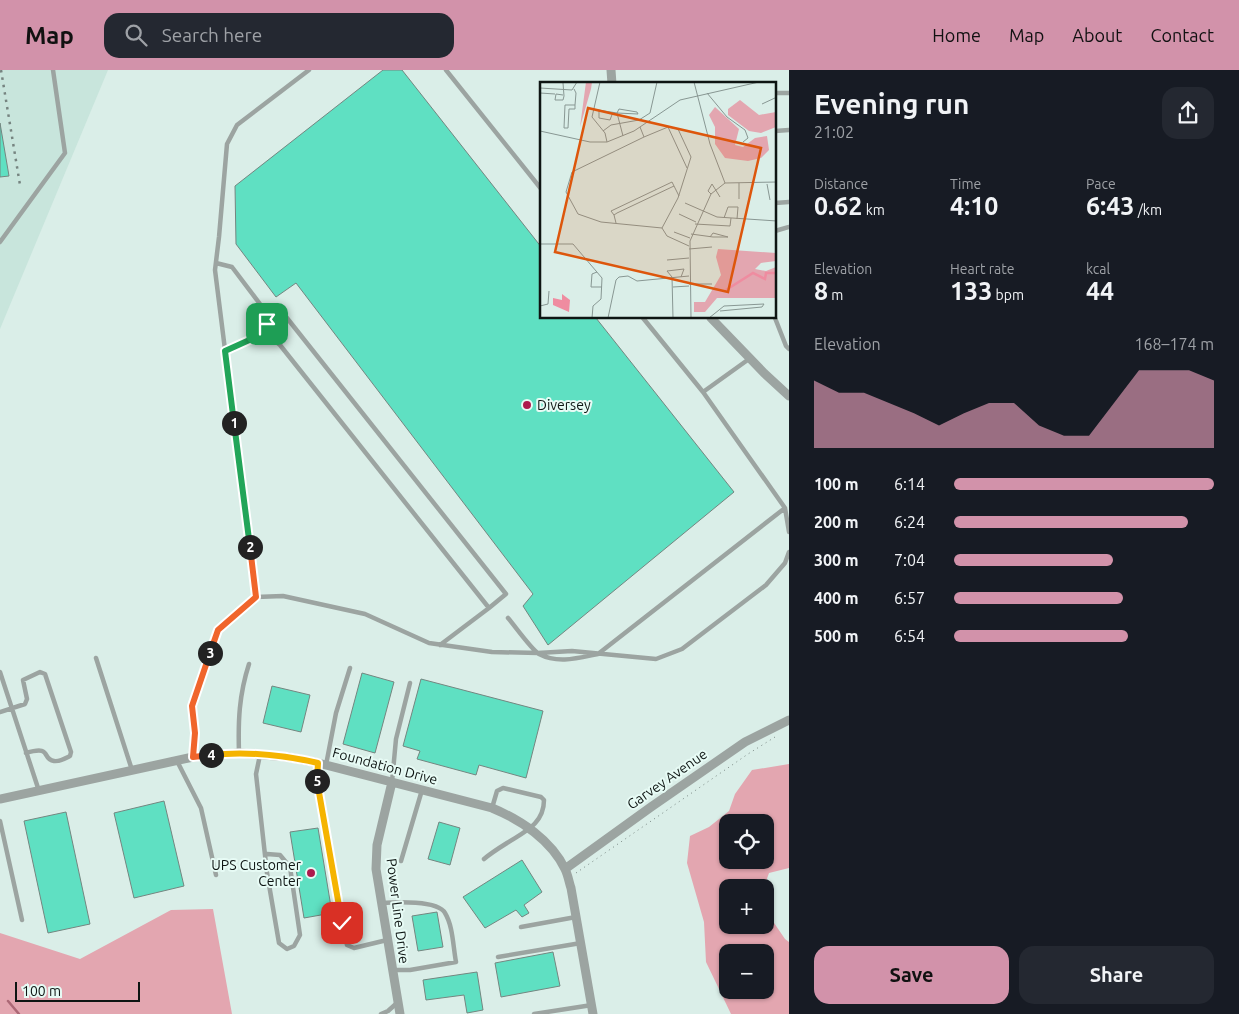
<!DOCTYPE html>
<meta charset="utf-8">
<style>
:root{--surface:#171b24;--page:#242831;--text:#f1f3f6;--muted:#9ea1a6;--accent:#d292aa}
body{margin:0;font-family:Ubuntu,sans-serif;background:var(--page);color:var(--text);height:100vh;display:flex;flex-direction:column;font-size:19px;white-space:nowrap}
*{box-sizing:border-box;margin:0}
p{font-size:16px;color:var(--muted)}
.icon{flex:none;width:28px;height:28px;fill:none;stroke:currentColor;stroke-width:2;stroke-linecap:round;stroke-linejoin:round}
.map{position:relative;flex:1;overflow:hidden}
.sheet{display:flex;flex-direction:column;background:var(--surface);width:450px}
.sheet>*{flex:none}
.controls{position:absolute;left:719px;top:744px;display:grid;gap:10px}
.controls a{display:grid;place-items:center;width:55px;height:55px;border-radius:10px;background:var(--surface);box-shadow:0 1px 4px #0004;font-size:25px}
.scale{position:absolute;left:15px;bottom:12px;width:125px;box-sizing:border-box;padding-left:5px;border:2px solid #0e1513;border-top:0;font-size:14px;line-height:18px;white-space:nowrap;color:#0e1513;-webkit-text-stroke:4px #e7fbf5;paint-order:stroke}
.pin{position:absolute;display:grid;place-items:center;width:42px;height:42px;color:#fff;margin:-21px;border-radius:10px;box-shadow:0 2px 8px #0006}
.km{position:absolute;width:25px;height:25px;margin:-12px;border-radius:50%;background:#222;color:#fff;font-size:14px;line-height:25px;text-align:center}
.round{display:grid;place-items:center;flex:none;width:52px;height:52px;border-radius:15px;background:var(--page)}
.headline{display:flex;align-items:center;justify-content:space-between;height:85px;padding:0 25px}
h1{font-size:28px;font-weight:700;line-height:38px}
.metrics{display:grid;grid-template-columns:repeat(3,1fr);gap:8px;height:85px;padding:5px 25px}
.metrics div{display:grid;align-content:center}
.metrics b{font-size:25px;font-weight:700}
.metrics small{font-size:14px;font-weight:400}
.metrics p{font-size:14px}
.chart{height:140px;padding:10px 25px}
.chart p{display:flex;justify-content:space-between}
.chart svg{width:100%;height:90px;margin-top:5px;fill:var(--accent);opacity:.7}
.cta{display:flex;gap:10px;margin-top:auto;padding:10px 25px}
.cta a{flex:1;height:58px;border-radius:15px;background:var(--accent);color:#111;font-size:20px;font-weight:700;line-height:58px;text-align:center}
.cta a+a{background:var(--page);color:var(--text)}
ul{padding:0 25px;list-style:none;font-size:16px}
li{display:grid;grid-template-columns:80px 60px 1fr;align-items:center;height:38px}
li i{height:12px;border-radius:6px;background:var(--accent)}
header{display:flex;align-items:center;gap:30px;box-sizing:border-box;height:70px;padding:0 25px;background:var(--accent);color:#111}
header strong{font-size:24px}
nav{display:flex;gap:28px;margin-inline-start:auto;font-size:18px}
.search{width:350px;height:45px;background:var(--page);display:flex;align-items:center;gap:12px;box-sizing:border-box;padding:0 18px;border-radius:15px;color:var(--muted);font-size:19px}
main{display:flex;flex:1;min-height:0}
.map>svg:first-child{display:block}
</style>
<header>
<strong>Map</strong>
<div class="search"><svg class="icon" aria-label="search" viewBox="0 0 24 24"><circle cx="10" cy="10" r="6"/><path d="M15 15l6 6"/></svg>Search here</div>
<nav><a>Home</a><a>Map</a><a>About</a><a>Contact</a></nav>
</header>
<main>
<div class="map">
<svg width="789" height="944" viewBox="0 0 789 944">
<rect width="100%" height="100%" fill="#daeee8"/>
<path fill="#c8e5dc" d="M0,0h108l-108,259z"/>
<path fill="#e3a6b0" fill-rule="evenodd" d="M789,694v104l-20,5 -5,14 -36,1v37h37v-32l5,24 15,22 4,3v72h-58l-25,-52 -2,-40 -17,-59 3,-27 19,-9 20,-16 6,-17 17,-24zM728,752h37v38h-37zM728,882h37v38h-37z
M213,839l19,105h-232v-81l80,26 91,-49z"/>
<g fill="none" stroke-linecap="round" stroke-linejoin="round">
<path stroke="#ac6876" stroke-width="2.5" d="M8,931l11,13"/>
</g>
<path fill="#5fe0c2" stroke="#748680" d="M383,0h19l140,178v70h54l138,174 -186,153 -25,-39 10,-12 -237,-311 -20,14 -40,-53 -1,-58z
M0,53l9,53 -9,1z
M362,603l32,9 -19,71 -32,-9z
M421,609l122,32 -17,67 -47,-13 -3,10 -59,-16 3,-8 -17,-5z
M272,616l38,9 -9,37 -38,-9z
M164,731l20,85 -50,12 -20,-85z
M66,742l24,112 -42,9 -24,-112z
M439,752l21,6 -10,37 -22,-6z
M318,758l14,85 -28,5 -14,-86z
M522,790l20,32 -18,13 5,8 -7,4 -6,-7 -31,18 -22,-31z
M437,842l6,35 -25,4 -6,-35z
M553,882l7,34 -59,11 -6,-34z
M477,902l6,38 -16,3 -3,-18 -38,5 -3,-20z"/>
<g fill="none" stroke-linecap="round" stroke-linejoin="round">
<path stroke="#778581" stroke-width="1" stroke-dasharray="1 4" stroke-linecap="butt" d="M576,803l172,-119 27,-17"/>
<path stroke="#9ca4a1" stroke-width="4.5" d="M446,0l96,120
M775,23h14
M775,61l14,-1
M775,133l14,-1
M775,161l14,-4
M0,172l65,-89 -12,-83
M216,193l16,4 28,37
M643,248l60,74 46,-33
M775,248l11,28 3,3
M265,263l2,-9 16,-11 223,281 -17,14
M225,281l40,-18 15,12 209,263 -49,37
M785,438l4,24
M256,527l27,-1 82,18 64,29 63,9 46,1 34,-2 84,8 26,-10 84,-64 19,-22 4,-11
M508,548c7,8 23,31 31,36 19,10 39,4 59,0l187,-146 -82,-116
M96,588l36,112
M0,602l39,119
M0,642l25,-8 2,-5 -4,-19 17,-8 5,2 26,78 -1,4c-4,2 -11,6 -16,5 -13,-2 -1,-16 -28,-8
M239,683c-1,-32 0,-58 10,-89
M260,685l-4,19 11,99 12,70 8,6 7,-3 6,-11 -10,-68 -10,-12 -13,-1
M193,687l2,-24 -3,-27 26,-76 38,-33 -41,-327 4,-33 8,-93 10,-19 72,-55
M177,691l24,47 15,67
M318,693l-1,20 30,162 7,3 33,-8
M326,695l10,-52 14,-45
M392,712l4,-43 14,-56
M0,751l22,99
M484,789c7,-6 15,-11 23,-16 17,-11 37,-19 37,-43l-3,-3 -38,-9 -6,3 -5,17
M401,791l21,-71
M382,833c13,-1 56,-3 63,10 8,13 8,33 11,49l-46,8h-17
M521,857l55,-10
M498,887l83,-14
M381,944l7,-3 10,-9
M534,944l58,-9"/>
<path stroke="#9ca4a1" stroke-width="9" d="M611,0l1,14
M711,248l53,55 25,23
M392,712l-15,63 -1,24 24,145
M0,729l193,-42 46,-4 49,4 30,6 174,45c29,12 59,32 73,61 3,6 4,13 6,19l22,126
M565,799l86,-62 94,-65 44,-22"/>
<path stroke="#768480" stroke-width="2.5" stroke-dasharray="2.5 5" stroke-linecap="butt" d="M1,0l19,115"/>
</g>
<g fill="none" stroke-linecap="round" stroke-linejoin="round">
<g stroke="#fff" stroke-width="10">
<path id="split-1" d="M234,353l-9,-72 40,-18 2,-9"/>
</g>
<g stroke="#fff" stroke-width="10">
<path id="split-2" d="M234,353l16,124"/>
</g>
<g stroke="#fff" stroke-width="10">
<path id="split-3" d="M210,583l8,-23 38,-33 -6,-50"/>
</g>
<g stroke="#fff" stroke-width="10">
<path id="split-4" d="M210,583l-18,53 3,27 -2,24 18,-2"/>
</g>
<g stroke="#fff" stroke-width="10">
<path id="split-5" d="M211,685c36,-4 72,0 107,8l-1,18"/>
</g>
<g stroke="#fff" stroke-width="10">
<path id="split-6" d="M317,711l25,142"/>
</g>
<use href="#split-1" stroke="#22a559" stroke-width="6"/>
<use href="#split-2" stroke="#22a559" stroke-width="6"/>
<use href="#split-3" stroke="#f0652b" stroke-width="6"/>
<use href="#split-4" stroke="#f0652b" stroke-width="6"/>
<use href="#split-5" stroke="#f5b400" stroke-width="6"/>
<use href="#split-6" stroke="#f5b400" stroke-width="6"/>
</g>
<g fill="#ad1b4e" stroke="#e7fbf5" stroke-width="2">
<circle cx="527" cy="335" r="5"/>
<circle cx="311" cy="803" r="5"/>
</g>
<g text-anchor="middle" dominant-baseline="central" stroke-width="4" stroke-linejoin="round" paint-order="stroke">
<g font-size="14" fill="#0e1513" stroke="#e7fbf5" text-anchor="start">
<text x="537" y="335">Diversey</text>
<text x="301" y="795" text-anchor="end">UPS Customer<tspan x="301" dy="16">Center</tspan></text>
</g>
<g font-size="14" fill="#0e1513" stroke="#e7fbf5">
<text transform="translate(385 696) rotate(15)">Foundation Drive</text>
<text transform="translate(667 709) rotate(-35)">Garvey Avenue</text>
<text transform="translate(398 841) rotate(83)">Power Line Drive</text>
</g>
</g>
<g transform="translate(540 12)">
<rect width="236" height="236" fill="#daeee8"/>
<path d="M46,0h6l-1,7 -11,38zM200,18l19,15 17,-3v15l-15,6 -12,-2 -21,-16v-6zM175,25l24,22 -4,16 8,2 12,-9 12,-2 2,14 -8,8 -13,3 -23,-3 -10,-14v-17l-6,-12zM178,167l58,4v8l-15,2 -6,6 11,2 10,-4v31h-59l-12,14h-11v-10h11l16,-27 -5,-18z" fill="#e3a6b0"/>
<path d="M22,212l8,6 -1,12 -16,-7v-7l9,2z" fill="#ef8ca0"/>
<path fill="none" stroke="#ef8ca0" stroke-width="2.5" d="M186,208l27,-17 12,6 1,-6h11"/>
<path fill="none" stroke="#889793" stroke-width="1" d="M60,0l-8,35 13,16 2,9M154,0l16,62 15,39M23,1l1,13 -1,4h-8l1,-6 7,1M0,6l32,2 5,-8M34,7l2,4 -1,12v4h-6l-1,19h-4l1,-23h10M0,11l15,1M167,11l20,24 18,13 3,8 -5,4M222,22l15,-7M52,27l25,4 6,23M79,27l18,3 1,2 -21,-1zM59,28v8l11,2 3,-8M100,45l4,10 -72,35 -6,20 12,22 23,8 61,6 5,8 22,10M0,49l50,11h17l27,-11 46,-31 79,-18M63,49l8,-6 28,-5 11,-7 7,-31M104,55l24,-10 19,41M227,102l3,16M171,112l-3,-3 4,-7 8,13M199,117v-16M145,121l32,14 60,4M139,132l17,8M74,133l-3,-4 61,-29 2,4M184,136l4,-11h10l-1,12M76,141l-2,-8 3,-2 57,-27 5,10M155,142l35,2 1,-8M122,146l16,-30 13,-41 -13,-28 -10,-2M134,150l16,6M151,152l22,3h15l-15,-4 -3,4M0,162h33l29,34 -1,21 -8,7 -1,12M149,167l23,-2M127,178l22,-2M57,190l-5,2 -1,13h11M149,202h23M133,205l16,-1M0,224l8,-2 1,-13M68,236l8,-38 3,-3 9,-1 9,5 52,-5M133,236l-1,-41 -5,-6 17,-2 -3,8M151,236l-1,-77 21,-47 14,-11 52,-1M169,236l15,-12 40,-2 -2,3 -42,4"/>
<path fill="#dd560c" fill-opacity="0.15" stroke="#dd560c" stroke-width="2.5" d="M48,26l173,40 -33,144 -173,-40z"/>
<rect width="236" height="236" fill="none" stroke="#0e1513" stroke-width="2.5"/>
</g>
</svg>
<div class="controls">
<a><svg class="icon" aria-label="locate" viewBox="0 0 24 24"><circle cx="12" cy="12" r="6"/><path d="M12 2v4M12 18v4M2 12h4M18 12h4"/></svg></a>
<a>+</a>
<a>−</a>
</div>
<div class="scale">100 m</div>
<div class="pin" style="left:267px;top:254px;background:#1e9e55"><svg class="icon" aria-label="arrive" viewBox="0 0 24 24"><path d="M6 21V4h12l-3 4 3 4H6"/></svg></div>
<div class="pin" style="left:342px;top:853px;background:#d93025"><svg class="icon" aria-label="check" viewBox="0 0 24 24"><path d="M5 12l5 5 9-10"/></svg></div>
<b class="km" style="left:234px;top:353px">1</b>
<b class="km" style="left:250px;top:477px">2</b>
<b class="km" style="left:210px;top:583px">3</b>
<b class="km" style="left:211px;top:685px">4</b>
<b class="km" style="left:317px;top:711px">5</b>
</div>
<section class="sheet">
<div class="headline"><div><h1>Evening run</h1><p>21:02</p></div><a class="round"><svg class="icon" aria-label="share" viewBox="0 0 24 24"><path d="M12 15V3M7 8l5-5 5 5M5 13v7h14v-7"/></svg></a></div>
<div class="metrics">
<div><p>Distance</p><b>0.62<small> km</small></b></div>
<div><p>Time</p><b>4:10</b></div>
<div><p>Pace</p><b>6:43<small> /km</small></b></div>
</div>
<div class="metrics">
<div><p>Elevation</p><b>8<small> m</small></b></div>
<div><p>Heart rate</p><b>133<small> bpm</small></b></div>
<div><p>kcal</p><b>44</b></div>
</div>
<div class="chart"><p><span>Elevation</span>168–174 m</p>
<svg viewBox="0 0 160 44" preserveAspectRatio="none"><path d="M0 44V11L10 17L20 17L30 22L40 27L50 33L60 27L70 22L80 22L90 33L100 38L110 38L120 22L130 6L140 6L150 6L160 11V44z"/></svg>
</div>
<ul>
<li><b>100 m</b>6:14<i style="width:100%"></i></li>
<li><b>200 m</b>6:24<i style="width:90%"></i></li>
<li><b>300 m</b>7:04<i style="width:61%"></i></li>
<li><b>400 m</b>6:57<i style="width:65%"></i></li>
<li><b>500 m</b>6:54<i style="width:67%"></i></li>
</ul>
<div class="cta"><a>Save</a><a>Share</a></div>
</section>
</main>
